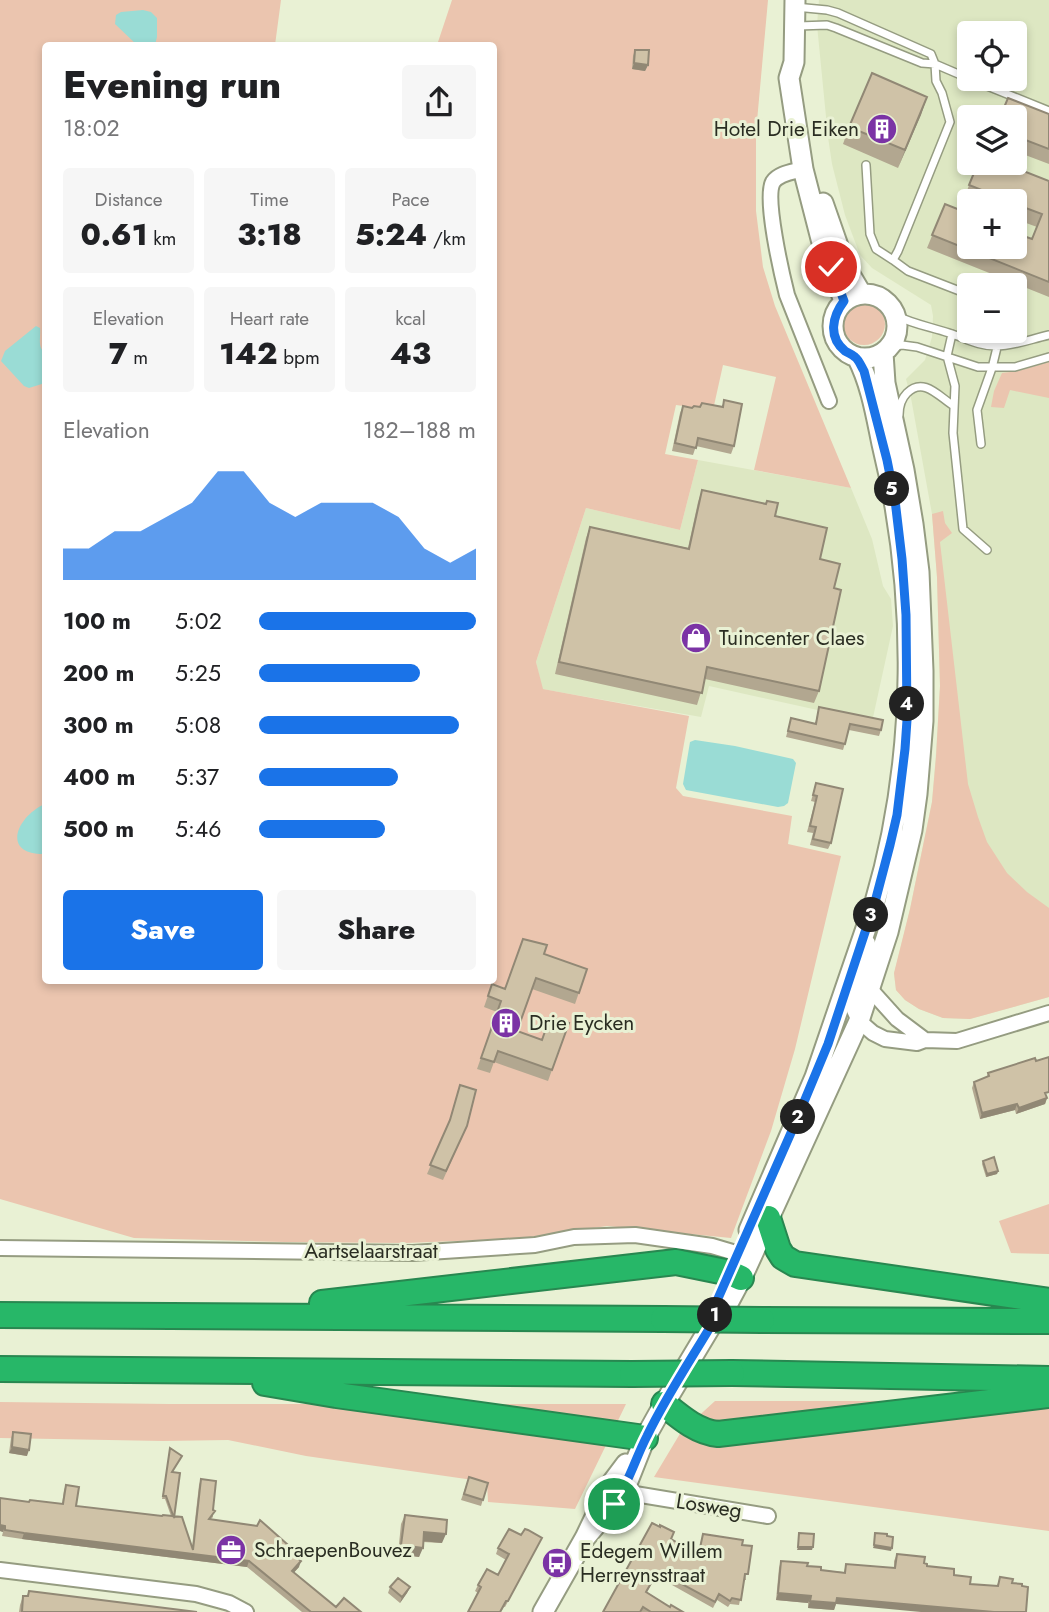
<!DOCTYPE html>
<meta charset="utf-8">
<style>
:root{--surface:#fff;--page:#f6f6f6;--text:#202124;--muted:#757577;--accent:#1a73e8}
body{margin:0;font-family:Jost,sans-serif;background:var(--page);color:var(--text);height:100vh;display:flex;flex-direction:column;font-size:26px;white-space:nowrap}
*{box-sizing:border-box;margin:0}
p{font-size:23px;color:var(--muted)}
.icon{flex:none;width:38px;height:38px;fill:none;stroke:currentColor;stroke-width:2;stroke-linecap:round;stroke-linejoin:round}
.map{position:relative;flex:1;overflow:hidden}
.side{position:absolute;left:42px;top:42px;width:455px;height:942px;display:flex;flex-direction:column;background:var(--surface);border-radius:7px;box-shadow:0 4px 10px #0003}
.side>*{flex:none}
.buttons{position:absolute;left:957px;top:21px;display:grid;gap:14px}
.buttons a{display:grid;place-items:center;width:70px;height:70px;border-radius:7px;background:var(--surface);box-shadow:0 4px 10px #0003;font-size:35px}
.pin{position:absolute;display:grid;place-items:center;width:60px;height:60px;color:#fff;margin:-30px;border:4px solid #fff;border-radius:50%;box-shadow:0 2px 7px #0007}
.km{position:absolute;width:35px;height:35px;margin:-18px;border-radius:50%;background:#222;color:#fff;font-size:19px;line-height:35px;text-align:center}
.round{display:grid;place-items:center;flex:none;width:74px;height:74px;border-radius:7px;background:var(--page)}
.summary{display:flex;align-items:center;justify-content:space-between;height:119px;padding:0 21px}
h1{font-size:38px;font-weight:800;line-height:52px}
.metrics{display:grid;grid-template-columns:repeat(3,1fr);gap:10px;height:119px;padding:7px 21px}
.metrics div{display:grid;align-content:center;border-radius:7px;background:var(--page);text-align:center}
.metrics b{font-size:30px;font-weight:800}
.metrics small{font-size:19px;font-weight:400}
.metrics p{font-size:19px}
.chart{height:196px;padding:14px 21px}
.chart p{display:flex;justify-content:space-between}
.chart svg{width:100%;height:126px;margin-top:7px;fill:var(--accent);opacity:.7}
.button{display:flex;gap:14px;margin-top:auto;padding:14px 21px}
.button a{flex:1;height:80px;border-radius:7px;background:var(--accent);color:#fff;font-size:28px;font-weight:800;line-height:80px;text-align:center}
.button a+a{background:var(--page);color:var(--text)}
ul{padding:0 21px;list-style:none;font-size:23px}
li{display:grid;grid-template-columns:112px 84px 1fr;align-items:center;height:52px}
li i{height:18px;border-radius:9px;background:var(--accent)}
.map>svg:first-child{display:block}
</style>
<div class="map">
<svg width="1049" height="1612" viewBox="0 0 1049 1612">
<rect width="100%" height="100%" fill="#e9f1d4"/>
<path fill="#dde7c2" fill-rule="evenodd" d="M819,0h230v997l-79,22 -27,-1 -24,-9 -14,-9 -9,-10 -2,-16 16,-65 22,-107 4,-49 4,-67 -3,-109 -5,-63 -21,-116 -5,-19 19,-19 7,-23 1,-21 -2,-11 -59,-37 -12,-13 -15,-40 -13,-51 -4,-27 -11,-112zM970,33h45v46h-45zM970,117h45v46h-45zM970,201h45v46h-45zM970,285h45v46h-45z
M698,460l153,28 21,51 11,47 8,13 2,27 -21,96 -163,-36 -8,31 -159,-28 -6,-27 50,-154 94,22z"/>
<path fill="#ebc5af" d="M0,0h281l-6,45 -229,1v934h448v-934l-57,-1 15,-45h316l-12,132v79l7,56 12,39 76,182 -97,-18 22,-93 -53,-12 -10,45 -37,-5 -11,49 33,6 -18,70 -94,-22 -50,154 7,27 146,27 -13,72 7,8 109,20 -4,28 53,12 -46,193 -24,82 -40,107 -124,-12 -81,12 -120,5 -121,-1 -151,-4 -134,-39z
M843 324a21 21 0 1 1 42 0a21 21 0 1 1-42 0Z
M1049,362v36l-39,-8 -6,18 -13,-1 3,-16 8,-18 16,-2z
M943,511l2,12 7,10 -12,9 28,242 10,33 9,25 20,31 20,19 22,16v89l-79,22 -27,-1 -24,-9 -14,-9 -9,-10 -2,-17 16,-64 22,-107 4,-45 4,-71 -3,-109 -5,-63z
M1049,1204v50l-38,-1 -12,-32z
M715,1401h182l152,6v124l-395,-54 27,-45z
M0,1402l169,2h457l-51,105 -87,-7 -1,-20 -181,-26 -78,-16 -65,1 -163,-3z"/>
<path fill="#9adcd5" d="M143,10l8,2 6,6v19l-2,8h-18l-22,-21 1,-9 5,-3z
M36,326l4,2c1,10 -3,18 5,25v30l-16,5 -5,-2 -23,-25 4,-10z
M695,740l40,6 58,13 3,4 -8,40 -4,3 -6,1 -92,-17 -3,-6 7,-42z
M45,804v50c-45,1 -28,-38 0,-50z"/>
<g fill="none" stroke-linecap="round" stroke-linejoin="round">
<g stroke="#959c81" stroke-width="10">
<path id="lane" d="M795,7l32,3 11,3 93,41 4,10 1,17 6,12 8,29 -52,129 -5,9 15,11 62,24
M798,26l29,-1 9,3 86,35 13,1 35,15
M970,79l79,32
M866,165l4,69 6,15 17,11
M897,316c16,8 34,11 52,17 16,5 29,13 47,13 18,0 35,-7 53,-11
M952,334l-5,22 8,30 -2,47 10,96 24,21
M890,347l12,-2 15,2 61,20h37l34,-10
M899,415c0,-8 2,-16 8,-22 17,-17 33,5 47,13
M981,444l-4,-34 15,-42 9,-37"/>
</g>
<g stroke="#959c81" stroke-width="18">
<path id="street" d="M803,169c-10,3 -24,4 -30,13 -9,16 9,93 14,113l42,106
M868,943v6l-14,49v12l5,11 14,12 12,6 32,4 8,-3 32,1 92,-28
M870,989l27,30 28,21
M0,1248l413,5 122,-8 39,-8 61,-2 77,11 27,8
M618,1488l17,6 133,22
M0,1570l196,24 33,9 17,9"/>
</g>
<g stroke="#959c81" stroke-width="23">
<path id="secondary" d="M795,0l-1,62 -5,16 14,91 18,70 23,62
M823,203l22,63 16,27
M833 326a32 32 0 1 1 64 0a32 32 0 1 1-64 0Z
M749,1230l66,-153 60,-175c43,-146 43,-311 7,-458 -6,-29 -11,-60 -25,-87
M585,1538l39,-47 21,-53 19,-34 51,-85 12,-14 16,-30 116,-254 29,-89 24,-102 5,-36 6,-73v-50l-4,-99 -6,-48 -9,-54 -19,-87 -2,-30
M543,1612l42,-74 26,-54 15,-20"/>
</g>
<g stroke="#288750" stroke-width="28">
<path id="highway" d="M768,1218l10,31 5,8 12,7 254,37
M322,1303l354,-41 54,11 11,5
M0,1315l663,4
M762,1320l287,1
M0,1369l632,5
M732,1373l317,6
M265,1383l71,12 309,43
M664,1404c16,13 33,28 54,30l331,-39"/>
</g>
<use href="#lane" stroke="#fff" stroke-width="7"/>
<use href="#street" stroke="#fff" stroke-width="14"/>
<use href="#secondary" stroke="#fff" stroke-width="19"/>
<use href="#highway" stroke="#27b768" stroke-width="24"/>
<g stroke="#288750" stroke-width="28" stroke-linecap="butt">
<path id="highway-bridge" d="M663,1319l99,1
M632,1374l100,-1"/>
</g>
<use href="#highway-bridge" stroke="#27b768" stroke-width="24"/>
</g>
<path fill="#b2a790" d="M635,50l13,15 -3,6 -13,-2 1,-13z
M927,97l-29,71 -55,-24 6,-17z
M1049,114v50l-34,-13v-34z
M978,163l71,18v116l-122,-49 18,-44 87,35 5,-12 -22,-8v-18h-43l-8,-3z
M724,400l10,46 -3,8 -35,-8 -3,9 -21,-4 8,-38 3,-7 9,2 8,-1h22z
M702,490l73,26 45,43 14,29 -15,103 -5,12 -109,-24 -8,26 -142,-31 31,-136 4,-11 98,21 10,-46z
M819,707l62,23 -2,6 -30,-6 -6,20 -57,-13 5,-19 24,6z
M816,783l15,60 -3,6 -18,-4 3,-12 -6,-1 8,-30 -4,-1z
M544,954l43,15 -12,35 -43,-15 -15,42 25,9 27,-17 -21,58 -54,-19 -4,11 -13,-4 20,-57 -13,-5 8,-23 13,5z
M988,1073l59,25 -2,6 -29,10 -1,-4 -35,9 -8,-31 2,-6 13,-5z
M460,1085l3,50 -20,45 -16,-6 21,-49z
M983,1161l15,10 -1,3 -11,3 -4,-13z
M13,1432l14,24 -18,-3 2,-15z
M170,1448l12,8 -10,16 2,44 18,31 7,-62 2,-6 12,31v7l-2,2 85,33 -1,2 4,13 -5,5 42,35 25,5h-59l-55,-45 -225,-28 -20,-3 1,-4 -3,-1 29,-29 33,2 2,-14 2,-5 10,21 86,10h9l-6,-17h-3z
M469,1477l19,6 -7,23 -20,-6z
M405,1515l37,28 -19,-1 -4,15 -21,-3 3,-30z
M703,1534l39,11 4,35h-2l-5,25 -9,-1 -2,3 -11,-7 -4,8 -57,-32 -9,16 23,15 13,5h-80l69,-73 20,12 7,-3z
M521,1535l21,3 -37,69h-1l-3,5h-33l10,-19 -3,-2 3,-6 20,-10 8,-15 -10,-6 2,-6z
M897,1554l27,9 3,3 27,9 16,9 27,2 3,-9 12,6 10,1 -186,20 -2,6 -26,-2v-5l-32,-3 3,-32 2,-7 26,5 14,4 23,2 2,-8 48,4v-7z
M390,1587h20l-3,6 -7,10 -12,-10z
M29,1591l168,21h-178l1,-7 3,-9h4z"/>
<path fill="#918875" d="M634,63l14,2 -3,6 -13,-2z
M927,97l-6,18 -23,53 7,-18z
M1047,1098l-2,6 -29,10 3,-6z
M1017,1104l-2,6 -35,9 2,-6z
M998,1171l-1,3 -11,3 1,-3z
M12,1447l17,3 -2,6 -18,-3z
M0,1525l5,1 -2,6 -3,-1z
M424,1532l22,2 -4,9 -21,-2z
M24,1533l225,28 -2,6 -225,-28z
M401,1545l22,3 -4,9 -21,-3z
M874,1545l18,3 -1,3 -18,-3z
M798,1547h15l-1,3h-15z
M301,1561l-2,6 -9,10 2,-6z
M410,1587l-3,6 -7,10 2,-6z
M778,1593l33,3 -3,7 -32,-3z
M837,1598l157,14h-73l-85,-8 -2,6 -26,-2 2,-7z"/>
<path fill="#cfc2a7" stroke="#918875" stroke-width="2" d="M635,50h14l-1,15 -14,-2z
M872,73l55,24 -22,53 -56,-23z
M1008,98l41,16v35l-34,-13v-19h-15z
M978,163h25l46,18v101l-117,-47 13,-31 25,10v33h45v-14l17,6 10,-25 -27,-10v-3h-6l-40,-16z
M724,400l18,4 -8,42 -36,-8 -2,10 -21,-5 8,-37 9,2 2,-2 6,1 2,-4 21,4z
M702,490l64,14 1,-3 11,2 -3,13 52,12 -7,31 20,5 -6,24 7,2 -22,101 -112,-24 -5,26 -143,-31 31,-135 99,22z
M819,707l64,13 -2,10 -31,-6 -5,20 -57,-13 3,-13 25,6z
M816,783l27,6 -12,54 -18,-4 3,-12 -6,-1 7,-30 -4,-1z
M523,939l24,6 -3,9 43,15 -8,24 -43,-15 -19,53 25,9 8,-23 19,6 -17,47 -54,-19 -4,11 -13,-4 20,-57 -13,-5 4,-12 13,5z
M1049,1057v35l-4,1 2,5 -28,10 -2,-4 -35,9 -8,-31 15,-6 -1,-3 47,-15 1,3z
M460,1085l16,5 -9,36 -21,45 -16,-6 20,-45z
M994,1157l4,14 -11,3 -4,-13z
M13,1432l18,2 -2,16 -17,-3z
M170,1448l12,8 -10,16 8,1 -6,45 -8,-22h-3z
M469,1477l19,6 -5,17 -19,-6z
M201,1479l15,2 -3,29 2,1 -6,8 48,7 3,-6 36,32 -2,1 4,3 -2,1 5,4 -9,10 44,36 8,-9 17,14h-50l-62,-51 -225,-28 -19,-3v-4l-5,-1v-27l29,4 1,-2 33,4 3,-19 13,2 -3,19 86,10 1,-1 19,2 11,33z
M405,1515l42,5 -1,14 -22,-2 -1,16 -22,-3z
M652,1523l8,4v-2l14,7 -3,7 21,12 1,-4 7,1 3,-14 40,6 -1,5 10,1 -4,28h-3l-4,26 -9,-2 -2,3 -11,-7 -4,8 -57,-31 -12,21 24,15 1,-2 12,7h-32l-8,-5 -3,5h-37z
M509,1529l12,6 4,-6 3,1 14,8 -34,63h-2l-6,11h-32l13,-25 -3,-2 9,-16 11,6 11,-21 -11,-6z
M799,1533l15,1 -1,13h-15z
M875,1533l12,1v2l6,1 -1,11 -18,-3z
M897,1554l28,3 -1,6 3,1v2l27,3v6l17,2 -1,7 28,2 2,-9 13,2 -1,4 10,1v2l6,1 -2,25h-32l-157,-14 -1,5 -26,-2 1,-5 -33,-3 3,-32 27,2 -1,3 14,1v3l24,3 1,-9 49,4z
M398,1578l12,9 -8,10 -12,-10z
M29,1591l168,21h-175l1,-16h5z"/>
<g fill="none" stroke-linecap="round" stroke-linejoin="round">
<g stroke="#fff" stroke-width="14">
<path id="route" d="M614,1504c15,-21 21,-45 33,-68 20,-41 45,-78 68,-117l1,-16 78,-177 34,-82 47,-142 15,-57 7,-30 8,-66 2,-29 -1,-105 -4,-56 -7,-59 -8,-40 -23,-89c-3,-5 -5,-11 -9,-14 -3,-3 -7,-4 -10,-6 -17,-14 -13,-34 -1,-50l-13,-34"/>
</g>
<use href="#route" stroke="#1a73e8" stroke-width="9"/>
</g>
<defs>
<g id="building-disc" transform="scale(1.575)"><circle r="9.5" fill="#7b33a5" stroke="#e9f1d4"/><path d="M-4-6H4V6H1V3H-1V6H-4ZM-2.5-4.3h1.7v1.8h-1.7ZM.8-4.3h1.7v1.8H.8ZM-2.5-1h1.7V.8h-1.7ZM.8-1h1.7V.8H.8Z" fill="#fff"/></g>
<g id="shop-disc" transform="scale(1.575)"><circle r="9.5" fill="#7b33a5" stroke="#e9f1d4"/><path d="M-5-2.5h2.3a2.7 3.5 0 0 1 5.4 0H5L5.5 6h-11ZM-1.5-2.5h3a1.5 2.3 0 0 0-3 0Z" fill="#fff"/></g>
<g id="office-disc" transform="scale(1.575)"><circle r="9.5" fill="#7b33a5" stroke="#e9f1d4"/><path d="M-6-3h4V-5.5h4V-3h4V5H-6ZM-1-4.5V-3h2v-1.5ZM-6 0V1H6V0Z" fill="#fff"/></g>
<g id="bus-disc" transform="scale(1.575)"><circle r="9.5" fill="#7b33a5" stroke="#e9f1d4"/><path d="M-5-6H5V4H4V6H2V4H-2V6H-4V4H-5ZM-3.5-4V0h7V-4ZM-3.5 1.2v1.5H-2V1.2ZM2 1.2v1.5H3.5V1.2Z" fill="#fff"/></g>
</defs>
<g fill-rule="evenodd">
<use href="#building-disc" x="882" y="129"/>
<use href="#shop-disc" x="696" y="638"/>
<use href="#building-disc" x="506" y="1023"/>
<use href="#office-disc" x="231" y="1550"/>
<use href="#bus-disc" x="557" y="1563"/>
</g>
<g text-anchor="middle" dominant-baseline="central" stroke-width="6" stroke-linejoin="round" paint-order="stroke">
<g font-size="21" fill="#2a2d22" stroke="#e9f1d4" text-anchor="start">
<text x="859" y="129" text-anchor="end">Hotel Drie Eiken</text>
<text x="719" y="638">Tuincenter Claes</text>
<text x="529" y="1023">Drie Eycken</text>
<text x="254" y="1550">SchraepenBouvez</text>
<text x="580" y="1551">Edegem Willem<tspan x="580" dy="24">Herreynsstraat</tspan></text>
</g>
<g font-size="21" fill="#2a2d22" stroke="#e9f1d4">
<text x="371" y="1251">Aartselaarstraat</text>
<text transform="translate(709 1506) rotate(9)">Losweg</text>
</g>
</g>
</svg>
<div class="buttons">
<a><svg class="icon" aria-label="locate" viewBox="0 0 24 24"><circle cx="12" cy="12" r="6"/><path d="M12 2v4M12 18v4M2 12h4M18 12h4"/></svg></a>
<a><svg class="icon" aria-label="layers" viewBox="0 0 24 24"><path d="M12 4l9 5-9 5-9-5zM3 14l9 5 9-5"/></svg></a>
<a>+</a>
<a>−</a>
</div>
<div class="pin" style="left:614px;top:1504px;background:#1e9e55"><svg class="icon" aria-label="arrive" viewBox="0 0 24 24"><path d="M6 21V4h12l-3 4 3 4H6"/></svg></div>
<div class="pin" style="left:831px;top:267px;background:#d93025"><svg class="icon" aria-label="check" viewBox="0 0 24 24"><path d="M5 12l5 5 9-10"/></svg></div>
<b class="km" style="left:715px;top:1315px">1</b>
<b class="km" style="left:798px;top:1117px">2</b>
<b class="km" style="left:871px;top:915px">3</b>
<b class="km" style="left:907px;top:704px">4</b>
<b class="km" style="left:892px;top:489px">5</b>
<section class="side">
<div class="summary"><div><h1>Evening run</h1><p>18:02</p></div><a class="round"><svg class="icon" aria-label="share" viewBox="0 0 24 24"><path d="M12 15V3M7 8l5-5 5 5M5 13v7h14v-7"/></svg></a></div>
<div class="metrics">
<div><p>Distance</p><b>0.61<small> km</small></b></div>
<div><p>Time</p><b>3:18</b></div>
<div><p>Pace</p><b>5:24<small> /km</small></b></div>
</div>
<div class="metrics">
<div><p>Elevation</p><b>7<small> m</small></b></div>
<div><p>Heart rate</p><b>142<small> bpm</small></b></div>
<div><p>kcal</p><b>43</b></div>
</div>
<div class="chart"><p><span>Elevation</span>182–188 m</p>
<svg viewBox="0 0 160 44" preserveAspectRatio="none"><path d="M0 44V33L10 33L20 27L30 27L40 22L50 17L60 6L70 6L80 17L90 22L100 17L110 17L120 17L130 22L140 33L150 38L160 33V44z"/></svg>
</div>
<ul>
<li><b>100 m</b>5:02<i style="width:100%"></i></li>
<li><b>200 m</b>5:25<i style="width:74%"></i></li>
<li><b>300 m</b>5:08<i style="width:92%"></i></li>
<li><b>400 m</b>5:37<i style="width:64%"></i></li>
<li><b>500 m</b>5:46<i style="width:58%"></i></li>
</ul>
<div class="button"><a>Save</a><a>Share</a></div>
</section>
</div>
